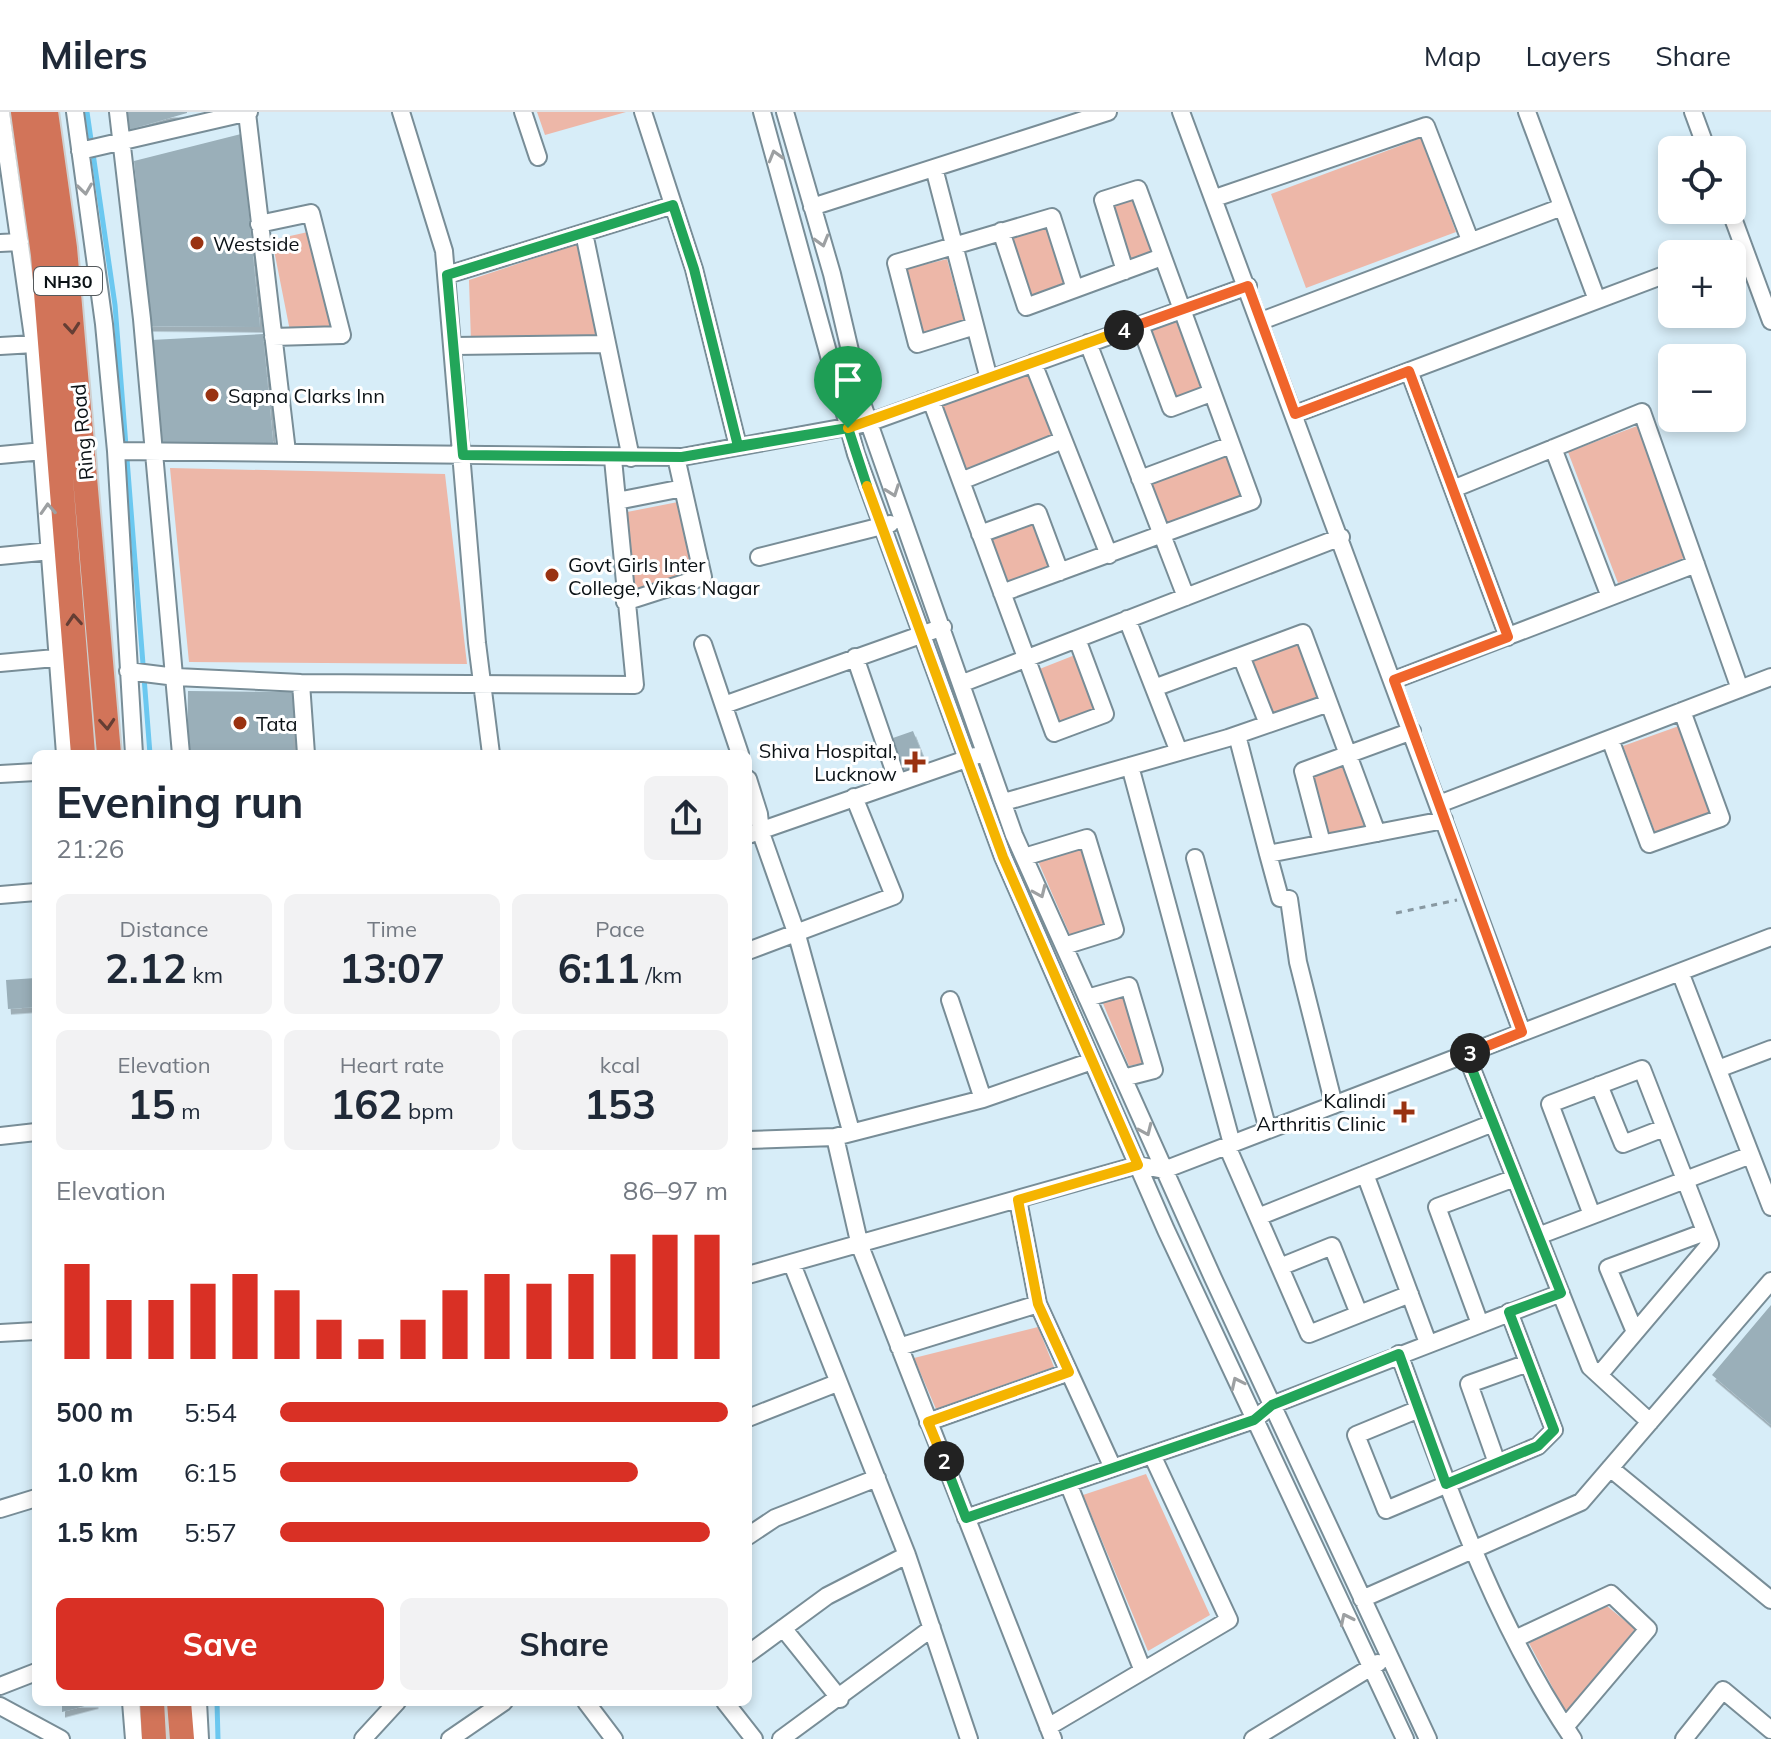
<!DOCTYPE html>
<meta charset="utf-8">
<style>
:root{--surface:#fff;--page:#f2f2f3;--text:#1f2937;--muted:#747a83;--line:#e0e1e3;--accent:#d93025}
body{margin:0;font-family:Mulish,sans-serif;background:var(--page);color:var(--text);height:100vh;display:flex;flex-direction:column;font-size:30px;white-space:nowrap}
*{box-sizing:border-box;margin:0}
p{font-size:26px;color:var(--muted)}
.icon{flex:none;width:44px;height:44px;fill:none;stroke:currentColor;stroke-width:2;stroke-linecap:round;stroke-linejoin:round}
.map{position:relative;flex:1;overflow:hidden}
.details{position:absolute;left:32px;top:638px;width:720px;height:956px;display:flex;flex-direction:column;background:var(--surface);border-radius:12px;box-shadow:0 4px 12px #0003}
.details>*{flex:none}
.buttons{position:absolute;left:1658px;top:24px;display:grid;gap:16px}
.buttons a{display:grid;place-items:center;width:88px;height:88px;border-radius:12px;background:var(--surface);box-shadow:0 4px 12px #0003;font-size:40px}
.pin{position:absolute;display:grid;place-items:center;width:68px;height:68px;color:#fff;margin:-82px -34px;border-radius:50% 50% 50% 0;rotate:-45deg;box-shadow:0 0 8px #0007}
.pin .icon{rotate:45deg}
.km{position:absolute;width:40px;height:40px;margin:-20px;border-radius:50%;background:#222;color:#fff;font-size:22px;line-height:40px;text-align:center}
.round{display:grid;place-items:center;flex:none;width:84px;height:84px;border-radius:12px;background:var(--page)}
.overview{display:flex;align-items:center;justify-content:space-between;height:136px;padding:0 24px}
h1{font-size:44px;font-weight:700;line-height:60px}
.stats{display:grid;grid-template-columns:repeat(3,1fr);gap:12px;height:136px;padding:8px 24px}
.stats div{display:grid;align-content:center;border-radius:12px;background:var(--page);text-align:center}
.stats b{font-size:40px;font-weight:700}
.stats small{font-size:22px;font-weight:400}
.stats p{font-size:22px}
.chart{height:224px;padding:16px 24px}
.chart p{display:flex;justify-content:space-between}
.chart svg{width:100%;height:144px;margin-top:8px;stroke:var(--accent);stroke-width:6}
.primary-button{display:flex;gap:16px;margin-top:auto;padding:16px 24px}
.primary-button a{flex:1;height:92px;border-radius:12px;background:var(--accent);color:#fff;font-size:32px;font-weight:700;line-height:92px;text-align:center}
.primary-button a+a{background:var(--page);color:var(--text)}
ul{padding:0 24px;list-style:none;font-size:26px}
li{display:grid;grid-template-columns:128px 96px 1fr;align-items:center;height:60px}
li i{height:20px;border-radius:10px;background:var(--accent)}
header{display:flex;align-items:center;gap:48px;box-sizing:border-box;height:112px;padding:0 40px;background:var(--surface);border-bottom:2px solid var(--line)}
header strong{font-size:38px}
nav{display:flex;gap:44px;margin-inline-start:auto;font-size:28px}
.map>svg:first-child{display:block}
</style>
<header>
<strong>Milers</strong>
<nav><a>Map</a><a>Layers</a><a>Share</a></nav>
</header>
<div class="map">
<svg width="1771" height="1627" viewBox="0 0 1771 1627">
<defs>
<filter id="shadow"><feDropShadow dx="3" dy="5.5" stdDeviation="0" flood-color="#0004"/></filter>
</defs>
<rect width="100%" height="100%" fill="#d7edf8"/>
<path fill="#edb7a8" d="M537,0h89l-81,23z
M1421,26l35,94 -150,56 -35,-94z
M1136,82l20,59 -27,10 -21,-59z
M1048,112l20,60 -39,12 -20,-60z
M308,120l26,97 -44,2 -18,-91z
M581,131l17,98 -127,1 -2,-62z
M947,147l18,66 -44,12 -18,-67z
M1177,209l27,66 -30,12 -27,-67z
M1029,259l26,66 -90,35 -25,-67z
M1637,314l50,131 -69,26 -50,-131z
M1228,341l16,42 -76,30 -17,-43z
M170,356l275,6 22,190 -278,-2z
M678,390l16,74 -63,19 -9,-82z
M1034,410l16,43 -42,16 -17,-43z
M1298,530l22,57 -50,18 -22,-57z
M1075,543l22,54 -38,16 -22,-55z
M1679,614l32,86 -56,20 -32,-86z
M1346,650l23,66 -44,10 -16,-64z
M1082,733l24,80 -36,10 -32,-74z
M1123,883l20,68 -14,3 -27,-65z
M1038,1215l16,40 -118,42 -22,-51z
M1146,1362l64,141 -62,36 -65,-156z
M1607,1494l28,23 -69,84 -37,-70z"/>
<g fill="none" stroke-linecap="round" stroke-linejoin="round">
<path stroke="#6bc8f0" stroke-width="5" d="M87,0l28,193 35,449
M217,1590l1,37"/>
</g>
<path fill="#9aafb9" filter="url(#shadow)" d="M124,0h63v1l-59,17z
M241,22l19,193 -110,-1 -16,-165z
M263,222l11,118 -113,-2 -10,-110z
M188,579l105,1v62h-106z
M913,619l14,35 -21,8 -13,-36z
M36,866v29l-28,2 -2,-29z
M1771,1193v120l-59,-50z
M62,1590h33l1,1 -34,9z"/>
<g fill="none" stroke-linecap="round" stroke-linejoin="round">
<g stroke="#788d97" stroke-width="20">
<path id="minor" d="M1,0l33,232 31,410
M75,0l29,212 12,127 18,303
M118,0l24,207 39,435
M401,0l43,139 33,392 14,111
M523,0l15,45
M643,0l51,157 44,177
M762,0l94,342 147,403 163,373 239,509
M785,0l47,162 31,132 151,429 199,443 215,461
M1181,0l341,920
M1527,0l70,188
M1693,0l14,38
M247,1l40,339
M80,39l169,-39
M934,56l55,211
M1215,86l211,-72 44,114
M812,95l296,-95
M1730,98l41,111
M259,112l52,-11 31,122 -69,2
M1001,119l25,76 136,-50
M584,121l47,225
M0,131l20,-1
M1719,142l24,-9
M447,163l226,-70
M1261,209l301,-114
M1140,213l31,83 40,-15
M975,214l-58,18 -21,-81 156,-46 23,72
M1088,231l98,254
M0,234l34,-2
M455,234l152,-2
M1033,251l76,192
M1409,259l99,266
M931,288l123,333 51,-19 -28,-75
M1295,302l377,-142
M1553,336l57,149
M116,339l566,6 186,-34 380,-137
M0,343l54,-5
M1140,367l91,-34
M961,369l102,-41
M1453,377l189,-77 98,277
M617,389l66,-13
M980,422l58,-21 22,59
M0,444l51,-5
M759,445l131,-33
M1002,481l250,-92 -114,-312 -35,11 22,71
M625,490l78,-25 -27,-120
M1127,507l52,133
M703,532l37,110
M1241,544l27,68
M855,545l43,125
M0,551l66,-6
M128,559l48,6 125,6 334,2 -22,-226
M1394,568l302,-116
M301,571l5,71
M963,571l378,-146
M1154,576l149,-55 74,200
M724,593l219,-78
M1237,623l31,119 176,-34
M1610,627l39,105 72,-26 -39,-107
M1130,654l102,378
M0,662l36,-2
M748,667l11,35 2,19 36,102 54,196
M1004,690l224,-64 101,-35
M1439,692l332,-127
M748,723l227,-79
M1322,731l-19,-72 109,-40
M1268,742l12,44 9,1 9,63 36,143
M1024,745l63,-19 28,92 -51,16
M1195,746l73,272
M0,783l36,-3
M748,839l146,-55 -40,-99
M1680,860l91,235
M1087,886l42,-12 25,84 -31,8
M950,888l33,99
M1466,942l124,313 60,55
M1718,957l53,-20
M1599,973l24,59 41,-16
M0,1024l36,-4
M835,1025l25,109 193,493
M748,1028l87,-3 148,-38 109,-38
M1227,1034l82,188 101,-40
M1365,1062l63,169
M1018,1088l20,104 75,164
M1592,1103l-42,-111 92,-35 68,175 -111,131
M1258,1105l235,-94
M1538,1124l213,-81
M792,1152l115,291 62,184
M1280,1155l52,-21 27,68
M748,1163l390,-110 26,5 607,-233
M1480,1212l-43,-117 78,-29
M1635,1220l-27,-64 97,-36
M0,1221l36,-2
M899,1235l139,-43
M1399,1242c49,133 94,267 174,385
M1419,1297l-63,26 30,75 152,-64 16,-16 -45,-118
M748,1306l89,-35
M928,1310l141,-50
M1497,1351l-28,-79 59,-21
M1610,1356l161,132
M1068,1371l75,188
M0,1397l36,-11
M966,1406l288,-98 18,-15 289,-112
M748,1424l27,-18 102,-40
M1362,1487l219,-97 190,-221
M783,1516l57,71
M1515,1527l96,-45 37,35 -83,98
M748,1542l79,-58 80,-41
M0,1574l36,-14
M131,1590l3,37
M198,1590l2,37
M586,1590l28,37
M725,1590l29,37
M0,1594l61,33
M1048,1615l181,-107 -77,-165
M363,1627l34,-37
M450,1627l54,-37
M781,1627l151,-111
M1253,1627l125,-76
M1684,1627l39,-49 48,40"/>
</g>
<g stroke="#ced0d0" stroke-width="28">
<path id="highway" d="M23,0l20,143 40,499
M46,0l19,136 44,506
M152,1590l2,37
M179,1590l3,37"/>
</g>
<path stroke="#8898a1" stroke-width="3" stroke-dasharray="6 6" stroke-linecap="butt" d="M1396,801l61,-13"/>
<use href="#minor" stroke="#fff" stroke-width="16"/>
<use href="#highway" stroke="#d27459" stroke-width="24"/>
</g>
<defs><path id="oneway-chevron" d="M-2-3.5L2.5 0L-2 3.5" fill="none" stroke-width="1.6" stroke-linecap="round" stroke-linejoin="round" transform="scale(2)"/></defs>
<g stroke="#9da0a2">
<use href="#oneway-chevron" transform="translate(775 44) rotate(-106)"/>
<use href="#oneway-chevron" transform="translate(85 77) rotate(82)"/>
<use href="#oneway-chevron" transform="translate(822 129) rotate(74)"/>
<use href="#oneway-chevron" transform="translate(893 379) rotate(70)"/>
<use href="#oneway-chevron" transform="translate(48 397) rotate(-93)"/>
<use href="#oneway-chevron" transform="translate(1040 780) rotate(66)"/>
<use href="#oneway-chevron" transform="translate(1146 1018) rotate(66)"/>
<use href="#oneway-chevron" transform="translate(1237 1271) rotate(-115)"/>
<use href="#oneway-chevron" transform="translate(1346 1507) rotate(-116)"/>
</g>
<g stroke="#653e34">
<use href="#oneway-chevron" transform="translate(72 216) rotate(85)"/>
<use href="#oneway-chevron" transform="translate(74 508) rotate(-94)"/>
<use href="#oneway-chevron" transform="translate(107 612) rotate(86)"/>
</g>
<g fill="none" stroke-linecap="round" stroke-linejoin="round">
<g stroke="#fff" stroke-width="16">
<path id="split-1" d="M848,316l-166,29 -219,-2 -16,-180 226,-70 21,64 44,177 110,-18 19,58"/>
</g>
<g stroke="#fff" stroke-width="16">
<path id="split-2" d="M867,374l136,371 135,308 -120,35 20,104 31,68 -141,50 16,39"/>
</g>
<g stroke="#fff" stroke-width="16">
<path id="split-3" d="M944,1349l22,57 288,-98 18,-15 127,-51 47,130 92,-38 16,-16 -45,-118 52,-19 -95,-239 4,-1"/>
</g>
<g stroke="#fff" stroke-width="16">
<path id="split-4" d="M1124,218l124,-44 47,128 114,-43 99,266 -114,43 128,352 -52,21"/>
</g>
<g stroke="#fff" stroke-width="16">
<path id="split-5" d="M848,316l276,-98"/>
</g>
<use href="#split-1" stroke="#22a559" stroke-width="10"/>
<use href="#split-2" stroke="#f5b400" stroke-width="10"/>
<use href="#split-3" stroke="#22a559" stroke-width="10"/>
<use href="#split-4" stroke="#f0652b" stroke-width="10"/>
<use href="#split-5" stroke="#f5b400" stroke-width="10"/>
</g>
<g fill="#993211" stroke="#fff" stroke-width="3">
<circle cx="197" cy="131" r="8"/>
<circle cx="212" cy="283" r="8"/>
<circle cx="552" cy="463" r="8"/>
<circle cx="240" cy="611" r="8"/>
<path d="M911 638h8v8h8v8h-8v8h-8v-8h-8v-8h8z"/>
<path d="M1400 988h8v8h8v8h-8v8h-8v-8h-8v-8h8z"/>
</g>
<g text-anchor="middle" dominant-baseline="central" stroke-width="6" stroke-linejoin="round" paint-order="stroke">
<rect fill="#fff" stroke="#54595c" stroke-width="2" x="34" y="155" width="68" height="28" rx="6"/>
<g font-size="18" font-weight="bold" fill="#0b1216">
<text x="68" y="169">NH30</text>
</g>
<g font-size="20" fill="#0b1216" stroke="#fff" text-anchor="start">
<text x="213" y="131">Westside</text>
<text x="228" y="283">Sapna Clarks Inn</text>
<text x="568" y="452">Govt Girls Inter<tspan x="568" dy="23">College, Vikas Nagar</tspan></text>
<text x="256" y="611">Tata</text>
<text x="897" y="638" text-anchor="end">Shiva Hospital,<tspan x="897" dy="23">Lucknow</tspan></text>
<text x="1386" y="988" text-anchor="end">Kalindi<tspan x="1386" dy="23">Arthritis Clinic</tspan></text>
</g>
<g font-size="20" fill="#0b1216" stroke="#fff">
<text transform="translate(82 320) rotate(-95)">Ring Road</text>
</g>
</g>
</svg>
<div class="buttons">
<a><svg class="icon" aria-label="locate" viewBox="0 0 24 24"><circle cx="12" cy="12" r="6"/><path d="M12 2v4M12 18v4M2 12h4M18 12h4"/></svg></a>
<a>+</a>
<a>−</a>
</div>
<div class="pin" style="left:848px;top:316px;background:#1e9e55"><svg class="icon" aria-label="arrive" viewBox="0 0 24 24"><path d="M6 21V4h12l-3 4 3 4H6"/></svg></div>
<b class="km" style="left:944px;top:1349px">2</b>
<b class="km" style="left:1470px;top:941px">3</b>
<b class="km" style="left:1124px;top:218px">4</b>
<section class="details">
<div class="overview"><div><h1>Evening run</h1><p>21:26</p></div><a class="round"><svg class="icon" aria-label="share" viewBox="0 0 24 24"><path d="M12 15V3M7 8l5-5 5 5M5 13v7h14v-7"/></svg></a></div>
<div class="stats">
<div><p>Distance</p><b>2.12<small> km</small></b></div>
<div><p>Time</p><b>13:07</b></div>
<div><p>Pace</p><b>6:11<small> /km</small></b></div>
</div>
<div class="stats">
<div><p>Elevation</p><b>15<small> m</small></b></div>
<div><p>Heart rate</p><b>162<small> bpm</small></b></div>
<div><p>kcal</p><b>153</b></div>
</div>
<div class="chart"><p><span>Elevation</span>86–97 m</p>
<svg viewBox="0 0 160 44" preserveAspectRatio="none"><path d="M5 44V15M15 44V26M25 44V26M35 44V21M45 44V18M55 44V23M65 44V32M75 44V38M85 44V32M95 44V23M105 44V18M115 44V21M125 44V18M135 44V12M145 44V6M155 44V6"/></svg>
</div>
<ul>
<li><b>500 m</b>5:54<i style="width:100%"></i></li>
<li><b>1.0 km</b>6:15<i style="width:80%"></i></li>
<li><b>1.5 km</b>5:57<i style="width:96%"></i></li>
</ul>
<div class="primary-button"><a>Save</a><a>Share</a></div>
</section>
</div>
